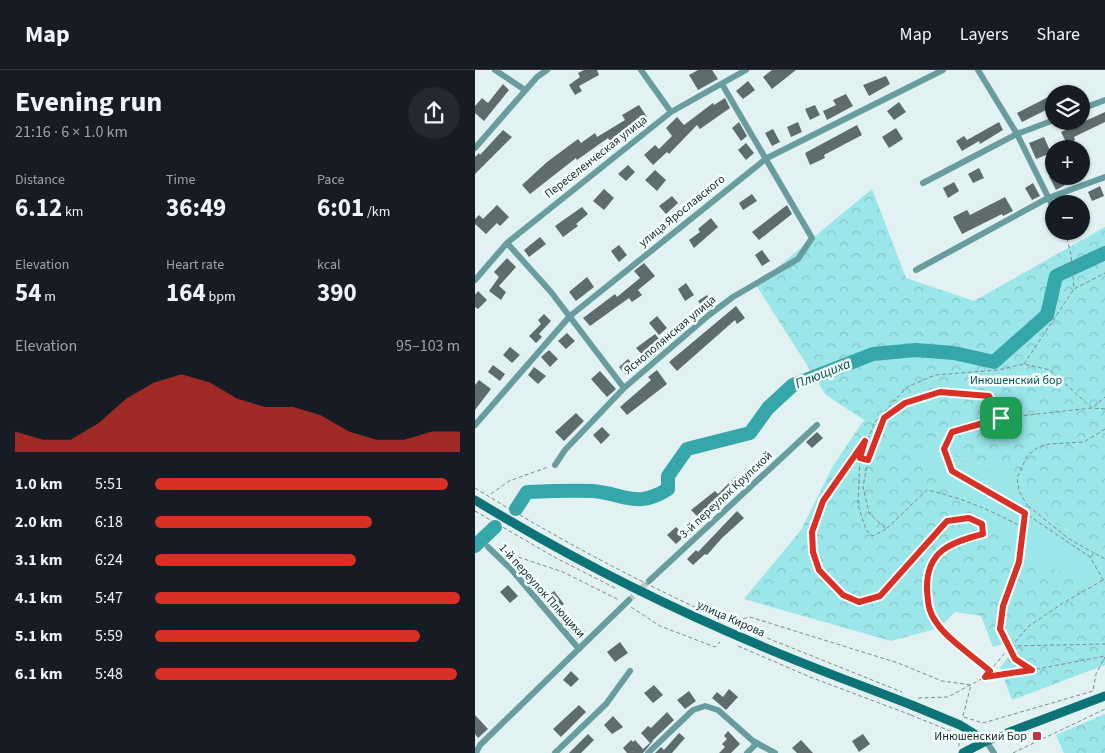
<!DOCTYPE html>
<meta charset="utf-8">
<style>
:root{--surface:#171b24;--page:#242831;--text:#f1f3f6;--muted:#9ea1a6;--line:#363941;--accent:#d93025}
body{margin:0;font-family:"Source Sans 3",sans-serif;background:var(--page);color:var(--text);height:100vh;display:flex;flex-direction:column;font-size:19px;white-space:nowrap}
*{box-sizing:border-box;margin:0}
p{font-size:16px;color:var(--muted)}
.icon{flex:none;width:28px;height:28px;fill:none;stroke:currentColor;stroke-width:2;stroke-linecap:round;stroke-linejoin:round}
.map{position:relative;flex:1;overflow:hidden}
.drawer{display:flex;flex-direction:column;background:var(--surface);width:475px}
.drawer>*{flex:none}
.controls{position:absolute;left:570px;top:15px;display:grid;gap:10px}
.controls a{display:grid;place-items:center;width:45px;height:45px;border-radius:50%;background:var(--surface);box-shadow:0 1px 4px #0004;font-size:25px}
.pin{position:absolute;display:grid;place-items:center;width:42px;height:42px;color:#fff;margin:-21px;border-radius:10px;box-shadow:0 2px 8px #0006}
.round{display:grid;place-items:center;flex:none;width:52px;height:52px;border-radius:26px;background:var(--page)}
.head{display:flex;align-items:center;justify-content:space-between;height:85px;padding:0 15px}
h1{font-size:28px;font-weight:700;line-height:38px}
.stats{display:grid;grid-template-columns:repeat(3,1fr);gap:8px;height:85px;padding:5px 15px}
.stats div{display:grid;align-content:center}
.stats b{font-size:25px;font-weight:700}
.stats small{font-size:14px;font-weight:400}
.stats p{font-size:14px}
.chart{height:140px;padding:10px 15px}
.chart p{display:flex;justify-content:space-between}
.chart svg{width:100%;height:90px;margin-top:5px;fill:var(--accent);opacity:.7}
ul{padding:0 15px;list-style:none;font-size:16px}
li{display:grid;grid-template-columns:80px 60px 1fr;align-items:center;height:38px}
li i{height:12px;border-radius:6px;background:var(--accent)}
header{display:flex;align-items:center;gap:30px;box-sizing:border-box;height:70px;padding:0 25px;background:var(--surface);border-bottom:1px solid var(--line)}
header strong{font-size:24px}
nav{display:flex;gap:28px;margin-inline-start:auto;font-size:18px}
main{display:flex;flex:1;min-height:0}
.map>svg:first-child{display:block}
</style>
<header>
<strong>Map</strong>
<nav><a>Map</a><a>Layers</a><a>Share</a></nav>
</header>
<main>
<section class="drawer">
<div class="head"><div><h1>Evening run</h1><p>21:16 · 6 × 1.0 km</p></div><a class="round"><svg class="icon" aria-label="share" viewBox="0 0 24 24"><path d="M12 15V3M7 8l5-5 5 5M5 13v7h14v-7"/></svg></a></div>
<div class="stats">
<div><p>Distance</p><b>6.12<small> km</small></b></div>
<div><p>Time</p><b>36:49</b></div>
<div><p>Pace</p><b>6:01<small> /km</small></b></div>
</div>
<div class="stats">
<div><p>Elevation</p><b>54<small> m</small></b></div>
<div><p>Heart rate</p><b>164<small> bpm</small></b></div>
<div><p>kcal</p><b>390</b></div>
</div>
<div class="chart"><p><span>Elevation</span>95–103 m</p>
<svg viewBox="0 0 160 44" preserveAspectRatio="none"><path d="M0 44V34L10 38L20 38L30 30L40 18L50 10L60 6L70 10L80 18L90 22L100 22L110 26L120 34L130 38L140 38L150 34L160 34V44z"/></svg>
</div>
<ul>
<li><b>1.0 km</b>5:51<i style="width:96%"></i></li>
<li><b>2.0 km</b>6:18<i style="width:71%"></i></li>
<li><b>3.1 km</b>6:24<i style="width:66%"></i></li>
<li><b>4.1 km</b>5:47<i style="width:100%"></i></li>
<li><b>5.1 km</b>5:59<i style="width:87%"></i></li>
<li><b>6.1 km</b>5:48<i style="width:99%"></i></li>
</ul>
</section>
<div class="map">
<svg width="630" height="683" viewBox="0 0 630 683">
<defs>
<pattern id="forest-crowns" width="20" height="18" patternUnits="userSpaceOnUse" patternTransform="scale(1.25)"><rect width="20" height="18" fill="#9ae6e8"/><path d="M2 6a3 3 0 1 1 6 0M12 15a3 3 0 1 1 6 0" fill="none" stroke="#84c5c7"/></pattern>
</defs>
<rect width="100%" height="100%" fill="#e2f2f2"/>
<path fill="#9ae6e8" d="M457,380l85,24 33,47 55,29v41l-75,-33 -54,-55 -19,-2 -33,-38z"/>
<path fill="url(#forest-crowns)" d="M397,119l34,89 68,23 131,-74v323l-55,-29 -33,-47 -84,-24 -9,13 33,38 19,2 54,55 75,33v74l-93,35 -12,-32 11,-14 -9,-10 -9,3 -12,-31 -26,-4 -16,16 -48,13 -147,-42 57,-69 32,-64 31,-46 -38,-25 -70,-110z
M630,644v39h-41l-8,-18z"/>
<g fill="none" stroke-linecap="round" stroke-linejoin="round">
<path stroke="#35a6aa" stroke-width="14" d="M41,439l11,-17c22,-1 45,-2 66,-1 32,3 44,18 75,-2v-13l19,-27 63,-16 18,-25 25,-23 80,-31 43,-4 38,3 40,9 53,-47 9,-39 49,-23
M0,476l20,-19"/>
</g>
<path fill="#5e6c6d" d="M109,0h13l2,5 -20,11 3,5 -7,4 -6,-10 11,-8 -2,-4z
M223,0h14l6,9 -20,11 -9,-15z
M297,0h24l-24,19 -9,-12z
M411,6l4,8 -21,12 -6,-11z
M273,11l7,9 -12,9 -7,-8z
M28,14l6,6 -25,31 -9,-8v-7l7,-8 6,5z
M371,24l7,12 -26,14 -4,-9 13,-6 -3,-5z
M579,24v12l-32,16 -5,-9z
M250,28l5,10 -30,21 -3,-4 -28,29 -2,-2 -14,13 -9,-10 11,-10 4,4 13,-13 -6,-8 11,-11 7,8 29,-22 1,2z
M424,32l7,10 -12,8 -7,-9z
M164,35l8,12 -37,24 -2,-3 -31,22 -1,-2 -46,36 -8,-9 25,-23 31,-23 3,4 14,-10 2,4 28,-17 -3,-5z
M340,35l5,10 -10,5 -5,-11z
M630,42v10l-31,15 1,3 -8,4 -6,-12z
M264,52l8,14 -6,5 -9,-13z
M323,52l4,10 -11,5 -4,-10z
M524,52l4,8 -23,14 -1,-3 -17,10 -6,-10 8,-5 3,4z
M382,55l5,10 -38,20 1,3 -15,7 -5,-12z
M421,58l7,11 -14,9 -7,-11z
M298,59l7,13 -8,4 -7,-13z
M28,60l9,7 -37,37v-17l4,-4 1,2z
M569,67l7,16 -15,6 -7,-16z
M271,73l8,10 -8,7 -8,-10z
M153,95l7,7 -9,9 -8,-7z
M504,98l5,10 -11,5 -5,-9z
M180,100l11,10 -9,11 -12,-11z
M574,106h11l5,9 -9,5z
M479,112l5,9 -11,7 -5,-10z
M558,113l7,13 -8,4 -7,-12z
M625,116l4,10 -12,5 -4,-9z
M129,119l10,9 -10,12 -11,-9z
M277,124l5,7 -14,9 -4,-7z
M197,126l6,7 -12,11 -7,-8z
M530,127l8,14 -10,5 -1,-2 -40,20 -9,-17 14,-7 3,5z
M22,135l12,12 -9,9 -3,-3 -11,11 -11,-10v-5l4,-4 4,4z
M312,135l5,9 -33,26 -7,-8z
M107,137l6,7 -12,10 2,2 -15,11 -8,-11z
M236,148l7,9 -24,21 -5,-8 11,-8 -2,-3z
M65,167l6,7 -17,13 -5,-7z
M144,175l8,10 -8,7 -8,-11z
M287,180l8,11 -8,5 -7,-11z
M32,188l9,9 -17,19 7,6 -5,8 -12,-9 10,-14 -5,-5z
M169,193l11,13 -17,14 4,5 -10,7 -3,-4 -39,28 -7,-8 32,-24 2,3 23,-19 -6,-7z
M112,207l7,10 -18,14 -7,-9z
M211,213l8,12 -9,6 -7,-12z
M3,221l9,9 -9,9 -3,-2v-12z
M232,225l7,10 -9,6 -7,-10z
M261,236l9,12 -8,6 -2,-4 -58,51 -8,-9z
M69,244l7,7 -12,13 3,3 -6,6 -7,-7 12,-12 -3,-4z
M182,246l10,12 -8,7 -10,-12z
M92,263l8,8 -9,8 -8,-8z
M180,264l10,12 -17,15 -12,-13z
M35,277l10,8 -8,8 -9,-8z
M74,280l9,9 -8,8 -9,-10z
M153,289l7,8 -9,8 -7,-8z
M18,295l12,9 -5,7 -12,-9z
M59,297l12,9 -8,8 -10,-9z
M182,300l10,14 -40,31 -7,-8 31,-27 -3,-3z
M125,301l16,18 -9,8 -16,-18z
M4,310l12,9 -16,21v-25z
M101,343l8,8 -20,20 -9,-9z
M127,357l8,8 -9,9 -8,-9z
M342,362l6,6 -11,10 -6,-6z
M260,407l7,7 -38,39 -13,-13 24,-19 3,3z
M262,441l7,7 -22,20 -15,17 -2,-1 -12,11 -6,-6 9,-9 2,2z
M201,457l9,9 -9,8 -9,-9z
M33,515l10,11 -8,7 -10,-11z
M79,521l10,13 -6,4 18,19 2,-2 8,7 -8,8 -35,-40z
M145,572l8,11 -13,9 -8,-10z
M96,601l8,8 -8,8 -8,-7z
M179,615l9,10 -10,8 -9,-10z
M254,619l9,8 -12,13 -14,-12 5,-6 6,5z
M214,621l7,10 -11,8 -8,-9z
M104,635l7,7 -25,25 -8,-8z
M192,642l7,8 -24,23 4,-3 -11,13h-16l-4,-5 8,-8 2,2 2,-2 8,9 7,-6 -9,-10 7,-7 3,2z
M0,645l13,14 -10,9 -3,-4z
M138,646l10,11 -11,7 -8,-9z
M253,661l12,13 -9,9h-12l6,-6 -3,-3 5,-5 -3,-3z
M204,663l6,5 -13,15h-17l6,-6 3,3z
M113,664l6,6 -13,13h-12z
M388,664l7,10 -11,8 -7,-11z
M326,670l12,13h-16l-5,-5z"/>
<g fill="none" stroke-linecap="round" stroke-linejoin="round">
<path stroke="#bbc9c9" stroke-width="6" stroke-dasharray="6 3" stroke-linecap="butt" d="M154,530l20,-19"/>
<path stroke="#818c8c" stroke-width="1" stroke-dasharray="4 2.5" stroke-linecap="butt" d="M592,168l4,17 3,33
M549,294l50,-75 31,-16
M630,339l-13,-1 -91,10 -49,14 -8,17 8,22 73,42 65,44 15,26
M526,348l-12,-22 -49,-4 -35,11 -21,15 -16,42 -5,27 6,26 17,16 41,-39c35,8 64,20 95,37l-3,35 -15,44 -4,23 15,30 17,11
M390,371l-29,45 -13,15 -11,31v20l7,18 25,25 15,7 21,-6 67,-75 23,-3 12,6 1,10c-32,8 -57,17 -56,55 1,13 1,22 9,33 12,19 37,34 54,49
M16,424l18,-13 39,-14
M553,436l41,33 25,14
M548,456l4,-21 -8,-14 -2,-13 10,-22 10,-8 12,-4 35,-2 21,-13
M411,459l-13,7 -7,-6 -8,-25 2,-47 15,-36 32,-35 28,-12 63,-5 26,-6 26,6 42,38 13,-11
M31,483l57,19 56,28
M616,487l3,-4 11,6
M156,537l29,19 55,21 5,-5
M262,550l13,-3 148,46 44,18 29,4 -8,31
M536,576l94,-2
M510,606l44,-50 34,-23 42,-24
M443,628l30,-1 37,-20 47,-7 73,-14
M436,645l44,18 4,7v6
M489,647l19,6 110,-32 3,-17 9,-17
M538,683l92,-44"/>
<path stroke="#689c9e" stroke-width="6" d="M20,0l30,20
M166,0l30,42
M503,0l39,64 37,75
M606,39l24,-9
M0,78l62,-71 10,-7
M448,113l94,-49 37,-14
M590,161v1
M32,173l44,49 73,96
M441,200l132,-72 57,-21
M0,210l32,-37 164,-131 75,-42
M0,355l95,-109 197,-158 176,-88
M80,395l10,-15 59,-62 85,-73 24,-18 65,-38 14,-21 -90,-154
M13,477l23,22 68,80
M174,511l168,-156
M511,671l8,12
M1,683l4,-8 149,-145
M80,683l51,-49 24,-33
M173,683l45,-43 12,-4 13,4 35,31 22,12
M272,683l10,-10"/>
<path stroke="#0c7477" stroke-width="9" d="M439,636l46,19 26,16
M488,683l23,-12 119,-45"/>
<path stroke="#818c8c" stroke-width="1" stroke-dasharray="4 2.5" stroke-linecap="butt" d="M0,418c76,47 154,89 235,126
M0,441l81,47 61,31
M262,556l165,66
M263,576l72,31 101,38"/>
<path stroke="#0c7477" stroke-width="9" d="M0,430c90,55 186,104 284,145 51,22 104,41 155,61"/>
</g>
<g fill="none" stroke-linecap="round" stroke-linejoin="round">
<g stroke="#fff" stroke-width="10">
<path id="route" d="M465,322l49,4 12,22 -49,14 -8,17 8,22 73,42 -6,49 -16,44 -3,23 15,30 17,11 -47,7 5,-6c-16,-14 -43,-32 -54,-49 -8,-11 -8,-20 -9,-33 -1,-38 24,-47 56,-55l-1,-10 -13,-6 -22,3 -67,75 -21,6 -16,-7 -24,-25 -6,-18 -1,-20 11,-31 42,-60 -5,17 8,2 16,-42 21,-15z"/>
</g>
<use href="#route" stroke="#d93025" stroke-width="6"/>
</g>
<rect fill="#c13145" stroke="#f2ffff" stroke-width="2" x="557" y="661" width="10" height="10" rx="2.5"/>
<g text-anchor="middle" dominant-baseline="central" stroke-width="5" stroke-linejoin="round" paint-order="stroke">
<g font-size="12" fill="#1f2525" stroke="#f2ffff">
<text transform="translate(121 87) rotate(-38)">Переселенческая улица</text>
<text transform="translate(207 141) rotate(-39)">улица Ярославского</text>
<text transform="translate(195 265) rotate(-40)">Яснополянская улица</text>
<text transform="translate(251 425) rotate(-43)">3-й переулок Крупской</text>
<text transform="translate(67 521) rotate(48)">1-й переулок Плющихи</text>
<text transform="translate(256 549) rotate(24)">улица Кирова</text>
</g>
<g font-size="12" fill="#0f5052" stroke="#f2ffff">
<text x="541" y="310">Инюшенский бор</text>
</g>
<g font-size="12" fill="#1f2525" stroke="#f2ffff" text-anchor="end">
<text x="552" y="666">Инюшенский Бор</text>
</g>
<g font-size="14" font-style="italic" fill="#04494b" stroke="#f2ffff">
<text transform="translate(348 304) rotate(-22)">Плющиха</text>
</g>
</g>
</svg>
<div class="controls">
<a><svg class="icon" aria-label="layers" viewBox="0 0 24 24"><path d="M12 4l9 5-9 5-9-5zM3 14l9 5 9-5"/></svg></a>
<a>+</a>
<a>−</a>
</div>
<div class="pin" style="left:526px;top:348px;background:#1e9e55"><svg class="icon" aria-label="arrive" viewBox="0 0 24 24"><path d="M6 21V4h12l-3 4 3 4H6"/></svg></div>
</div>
</main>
